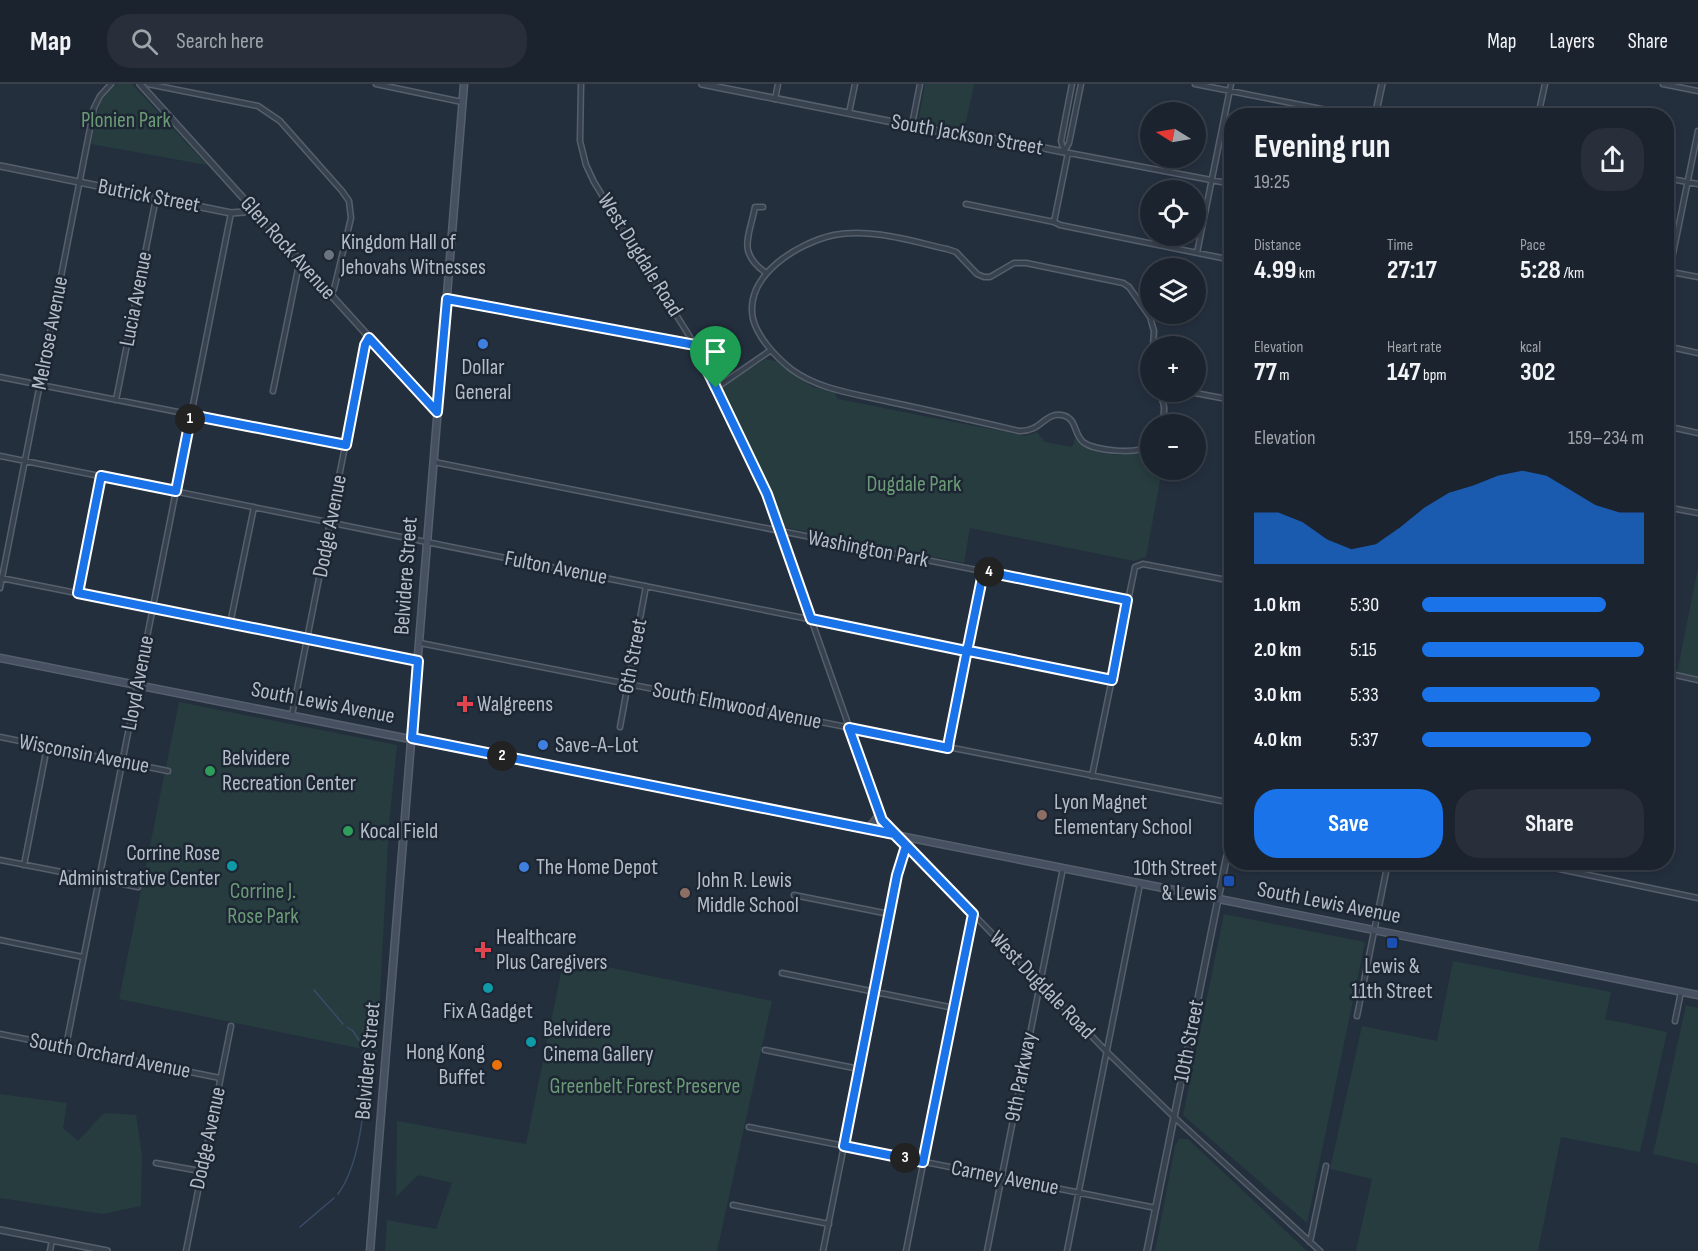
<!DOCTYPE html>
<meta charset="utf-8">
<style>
:root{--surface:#1b232e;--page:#282f3a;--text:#f1f3f6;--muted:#a0a4aa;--line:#39404a;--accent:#1a73e8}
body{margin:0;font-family:"Sofia Sans Condensed",sans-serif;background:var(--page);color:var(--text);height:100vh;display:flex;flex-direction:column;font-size:22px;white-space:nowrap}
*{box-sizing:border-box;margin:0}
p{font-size:20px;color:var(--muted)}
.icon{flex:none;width:33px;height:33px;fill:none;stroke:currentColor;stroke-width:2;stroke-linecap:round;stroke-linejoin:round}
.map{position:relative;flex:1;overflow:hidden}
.side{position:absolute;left:1224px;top:24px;width:450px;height:762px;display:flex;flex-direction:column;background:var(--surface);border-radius:24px;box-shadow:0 3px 9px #0003,0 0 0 2px var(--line)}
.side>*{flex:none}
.needle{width:39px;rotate:281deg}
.tools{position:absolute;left:1140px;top:18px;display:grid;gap:12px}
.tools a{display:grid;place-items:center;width:66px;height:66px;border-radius:50%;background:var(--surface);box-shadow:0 3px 9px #0003,0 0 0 2px var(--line);font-size:30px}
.pin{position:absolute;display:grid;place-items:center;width:51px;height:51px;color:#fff;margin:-62px -26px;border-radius:50% 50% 50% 0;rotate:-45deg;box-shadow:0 0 6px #0007}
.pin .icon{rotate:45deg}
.km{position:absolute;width:30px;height:30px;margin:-15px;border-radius:50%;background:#222;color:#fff;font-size:16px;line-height:30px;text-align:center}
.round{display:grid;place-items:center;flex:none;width:63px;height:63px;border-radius:24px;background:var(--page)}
.headline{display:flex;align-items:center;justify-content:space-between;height:102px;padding:0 30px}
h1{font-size:33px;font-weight:700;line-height:45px}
.stats{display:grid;grid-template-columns:repeat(3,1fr);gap:9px;height:102px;padding:6px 30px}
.stats div{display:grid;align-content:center}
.stats b{font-size:26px;font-weight:700}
.stats small{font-size:16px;font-weight:400}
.stats p{font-size:16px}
.chart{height:168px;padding:12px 30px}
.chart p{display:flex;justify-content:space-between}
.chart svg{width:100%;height:108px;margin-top:6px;fill:var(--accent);opacity:.7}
.primary-button{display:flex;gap:12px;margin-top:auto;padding:12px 30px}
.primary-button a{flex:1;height:69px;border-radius:24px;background:var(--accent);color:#fff;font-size:24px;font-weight:700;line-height:69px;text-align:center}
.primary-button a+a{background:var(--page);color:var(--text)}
ul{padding:0 30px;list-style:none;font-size:20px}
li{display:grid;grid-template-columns:96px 72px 1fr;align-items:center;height:45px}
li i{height:15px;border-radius:8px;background:var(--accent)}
header{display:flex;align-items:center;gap:36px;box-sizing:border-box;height:84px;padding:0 30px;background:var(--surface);border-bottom:2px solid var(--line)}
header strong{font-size:28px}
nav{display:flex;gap:33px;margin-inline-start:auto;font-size:21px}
.search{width:420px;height:54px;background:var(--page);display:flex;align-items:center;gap:15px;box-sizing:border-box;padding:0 21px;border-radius:24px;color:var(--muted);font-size:22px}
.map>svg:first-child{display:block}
</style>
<header>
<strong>Map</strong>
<div class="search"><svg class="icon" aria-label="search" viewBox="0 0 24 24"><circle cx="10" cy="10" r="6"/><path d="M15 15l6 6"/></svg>Search here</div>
<nav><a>Map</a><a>Layers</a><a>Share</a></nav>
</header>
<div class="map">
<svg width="1698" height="1167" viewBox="0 0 1698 1167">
<rect width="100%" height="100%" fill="#242f3e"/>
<path fill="#263c3f" d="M117,0h15l75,81 -116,-21c5,-25 4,-44 26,-60z
M925,0h49l-10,47 -46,-9z
M765,275l11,2 37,26 21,5 4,7 187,37 12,-4 8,10 27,5 4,-11c4,4 9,10 14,13 14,7 47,8 60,0v21h12l-16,87 -12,4 -164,-33 -6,35 -181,-36 -65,-138z
M1698,484v109l-21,-4z
M179,618l218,43 -8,80 -12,227 -258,-53z
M1224,830l141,28 -58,281 -124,-108z
M564,874l208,43 -55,250h-332l2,-31 49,9 16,-46 -34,-8 -22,22 1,-76 129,23z
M1453,877l158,31 -6,27 62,13 -27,120 -79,-15 -23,114h-182l16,-72 -42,-10 32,-143 75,15z
M1686,921l12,3v156l-45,-10z
M0,1010l67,9 -4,25 15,13 26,-28 32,2 6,40 -1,51 -38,8 -103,-16z
M1179,1055h9l119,112h-152l20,-105z"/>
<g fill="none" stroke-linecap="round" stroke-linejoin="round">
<path stroke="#394c67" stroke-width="1.5" d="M314,906l29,34
M338,1110c23,-31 31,-104 24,-141l3,-3 -12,-19 -6,-4
M300,1143l34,-29"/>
<g stroke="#565f6c" stroke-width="7">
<path id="minor" d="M148,0l110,22 22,15 62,70 7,10 2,17 -17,71 -3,5
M376,0l86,18
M581,0l-1,57 6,24 8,17 31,51 70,112 72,149 115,326 225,232 67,65 146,134
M1195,0l162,32
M1663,0l35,7
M775,15l3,-15
M849,29l6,-29
M1538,32l7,-32
M912,41l8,-41
M1064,67l-3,-10 11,-57
M1064,68l168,32
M1064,68l5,-9 12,-59
M1666,94l32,6
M966,120l88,18 6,3 172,35
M763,123h-8c-6,31 -18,45 11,66
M1054,138l14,-69
M1197,169l34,-169
M1666,187l32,6
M1666,204l32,-157
M447,215l247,46
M1666,262l32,7
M1150,275l-2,18 2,5
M0,293l346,68
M716,304l55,-38
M273,307l25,-122 4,-6
M1157,308c9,10 8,19 5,32
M1190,308l42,8
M116,316l40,-202
M1666,342l32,7
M1150,361c-11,10 -56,6 -67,-3 -10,-9 -6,-25 -22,-27 -17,-2 -20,17 -42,16 -43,-10 -86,-20 -129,-29 -33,-8 -71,-12 -99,-33 -15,-12 -33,-31 -38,-50 -9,-44 45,-76 81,-84 37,-7 77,6 113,14l9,3 21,22 7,3h6l24,-14h12l97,20 6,4 21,30 4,14 -1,15
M0,372l1111,224
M434,378l693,138
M1666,423l32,6
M1,494l416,83
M0,504l94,-480 6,-12 11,-12
M78,509l23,-117
M230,540l24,-117
M420,559l812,160
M1666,589l32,7
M1666,597l1,-2
M292,631l73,-370 5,-7
M620,643l26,-141
M0,653l168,34
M948,664l35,-177
M1092,692l43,-209 8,-3 89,17
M0,776l138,27
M1526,778l172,36
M24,781l23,-118
M794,811l95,19
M0,856l83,17
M782,889l172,35
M1357,932l31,-154
M1675,937l6,-29
M0,950l220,44
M66,962l165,-833
M765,966l94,19
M749,1043l407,81
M156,1079l44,8
M733,1121l96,19
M1310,1158l16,-76
M50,1167l2,-11
M186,1167l45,-225
M823,1167l79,-397 3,-8
M906,1167l66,-336
M987,1167l76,-383
M1067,1167l73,-367"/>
</g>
<g stroke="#565f6c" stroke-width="8">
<path id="tertiary" d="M140,0l297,328
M702,0l246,49 56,7 60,12
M1375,32l7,-32
M0,82l231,47 13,-1 8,-4
M0,1146l107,21
M1147,1167l85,-421"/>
</g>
<g stroke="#565f6c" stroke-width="9">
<path id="secondary" d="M0,574l1194,236 504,101
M868,745l12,-15
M370,1167l94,-1167"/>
</g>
<use href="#minor" stroke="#38414e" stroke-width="4"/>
<use href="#tertiary" stroke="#38414e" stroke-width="5"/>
<use href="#secondary" stroke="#465061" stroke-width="6"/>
</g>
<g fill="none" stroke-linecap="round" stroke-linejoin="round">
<g stroke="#fff" stroke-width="12">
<path id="route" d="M716,304l-21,-43 -248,-46 -10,113 -68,-74 -4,7 -19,100 -155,-30 -15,76 -75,-15 -23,117 340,68 -6,77 482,96 12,12 -9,29 -53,271 79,16 50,-248 -91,-94 -33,-92 99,20 1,-7 17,-86 3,-13 13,-64 1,-7 144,29 -15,80 -138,-28 -13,-2 -150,-31 -44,-125 -51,-106"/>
</g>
<use href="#route" stroke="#1a73e8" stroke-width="8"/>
</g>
<circle fill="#6b7280" stroke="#1d2633" stroke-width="2" cx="329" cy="171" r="6"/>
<g fill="#3f7fe0" stroke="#1d2633" stroke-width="2">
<circle cx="483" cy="260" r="6"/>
<circle cx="543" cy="661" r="6"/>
<circle cx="524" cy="783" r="6"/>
</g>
<g fill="#e0444e" stroke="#1d2633" stroke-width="2">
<path d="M462 611h6v6h6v6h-6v6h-6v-6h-6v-6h6z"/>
<path d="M480 857h6v6h6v6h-6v6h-6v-6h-6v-6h6z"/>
</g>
<g fill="#2e9e5b" stroke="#1d2633" stroke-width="2">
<circle cx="210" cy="687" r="6"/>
<circle cx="348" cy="747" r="6"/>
</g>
<g fill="#8d6e63" stroke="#1d2633" stroke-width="2">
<circle cx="1042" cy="731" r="6"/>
<circle cx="685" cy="809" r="6"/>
</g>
<g fill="#0f9aa8" stroke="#1d2633" stroke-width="2">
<circle cx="232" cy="782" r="6"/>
<circle cx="488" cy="904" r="6"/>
<circle cx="531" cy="958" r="6"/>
</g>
<g fill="#1a4fb4" stroke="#1d2633" stroke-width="2">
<rect x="1223" y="791" width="12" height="12" rx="3"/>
<rect x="1386" y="853" width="12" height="12" rx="3"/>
</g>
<circle fill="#e8710a" stroke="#1d2633" stroke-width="2" cx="497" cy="981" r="6"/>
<g text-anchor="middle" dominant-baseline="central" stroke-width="5" stroke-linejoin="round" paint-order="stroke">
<g font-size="22" fill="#6b9a76" stroke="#1d2633">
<text x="126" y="36">Plonien Park</text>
<text x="914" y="400">Dugdale Park</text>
<text x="263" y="807">Corrine J.<tspan x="263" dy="25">Rose Park</tspan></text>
<text x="645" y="1002">Greenbelt Forest Preserve</text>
</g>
<g font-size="22" fill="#b4bcc9" stroke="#1d2633">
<text transform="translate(967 51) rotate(10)">South Jackson Street</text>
<text transform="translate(149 112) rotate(11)">Butrick Street</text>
<text transform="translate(288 164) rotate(48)">Glen Rock Avenue</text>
<text transform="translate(640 171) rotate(58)">West Dugdale Road</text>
<text transform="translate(136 215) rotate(-79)">Lucia Avenue</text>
<text transform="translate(50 249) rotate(-79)">Melrose Avenue</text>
<text transform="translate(330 442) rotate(-79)">Dodge Avenue</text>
<text transform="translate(868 465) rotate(11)">Washington Park</text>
<text transform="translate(556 484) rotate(11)">Fulton Avenue</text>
<text transform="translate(406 492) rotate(-86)">Belvidere Street</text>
<text transform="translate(633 572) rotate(-79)">6th Street</text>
<text transform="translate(138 599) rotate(-79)">Lloyd Avenue</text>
<text transform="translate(323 619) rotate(11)">South Lewis Avenue</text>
<text transform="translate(737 622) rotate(11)">South Elmwood Avenue</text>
<text transform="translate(84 670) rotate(11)">Wisconsin Avenue</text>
<text transform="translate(1329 819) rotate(11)">South Lewis Avenue</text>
<text transform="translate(1042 901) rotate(46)">West Dugdale Road</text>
<text transform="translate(1189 957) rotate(-79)">10th Street</text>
<text transform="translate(110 972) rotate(11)">South Orchard Avenue</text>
<text transform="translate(368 977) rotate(-85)">Belvidere Street</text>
<text transform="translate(1021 993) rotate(-79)">9th Parkway</text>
<text transform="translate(208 1054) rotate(-78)">Dodge Avenue</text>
<text transform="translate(1005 1094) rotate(11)">Carney Avenue</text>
</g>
<g font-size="22" fill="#b4bcc9" stroke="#1d2633" text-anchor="start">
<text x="341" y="158">Kingdom Hall of<tspan x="341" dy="25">Jehovahs Witnesses</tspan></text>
<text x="483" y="283" text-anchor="middle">Dollar<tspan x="483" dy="25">General</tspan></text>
<text x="477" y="620">Walgreens</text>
<text x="555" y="661">Save-A-Lot</text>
<text x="222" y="674">Belvidere<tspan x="222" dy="25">Recreation Center</tspan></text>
<text x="1054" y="718">Lyon Magnet<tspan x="1054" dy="25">Elementary School</tspan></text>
<text x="360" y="747">Kocal Field</text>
<text x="220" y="769" text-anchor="end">Corrine Rose<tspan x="220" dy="25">Administrative Center</tspan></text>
<text x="536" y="783">The Home Depot</text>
<text x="1217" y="784" text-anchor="end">10th Street<tspan x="1217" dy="25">&amp; Lewis</tspan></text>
<text x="697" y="796">John R. Lewis<tspan x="697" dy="25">Middle School</tspan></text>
<text x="496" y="853">Healthcare<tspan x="496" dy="25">Plus Caregivers</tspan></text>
<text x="1392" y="882" text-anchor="middle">Lewis &amp;<tspan x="1392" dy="25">11th Street</tspan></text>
<text x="488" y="927" text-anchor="middle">Fix A Gadget</text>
<text x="543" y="945">Belvidere<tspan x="543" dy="25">Cinema Gallery</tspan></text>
<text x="485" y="968" text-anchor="end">Hong Kong<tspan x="485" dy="25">Buffet</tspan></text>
</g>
</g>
</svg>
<div class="tools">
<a><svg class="needle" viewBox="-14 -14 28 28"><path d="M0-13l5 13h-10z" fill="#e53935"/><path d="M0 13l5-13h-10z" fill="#a0a4aa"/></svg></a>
<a><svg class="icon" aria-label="locate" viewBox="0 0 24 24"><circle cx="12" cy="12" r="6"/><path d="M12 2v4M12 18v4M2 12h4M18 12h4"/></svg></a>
<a><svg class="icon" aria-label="layers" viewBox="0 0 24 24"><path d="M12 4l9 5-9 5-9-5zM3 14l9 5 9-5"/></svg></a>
<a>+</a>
<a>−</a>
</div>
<div class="pin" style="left:716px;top:304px;background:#1e9e55"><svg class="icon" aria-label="arrive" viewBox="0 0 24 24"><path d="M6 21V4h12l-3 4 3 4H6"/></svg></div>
<b class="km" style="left:190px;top:335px">1</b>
<b class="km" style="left:502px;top:672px">2</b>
<b class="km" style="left:905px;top:1074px">3</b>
<b class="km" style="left:989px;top:488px">4</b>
<section class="side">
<div class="headline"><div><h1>Evening run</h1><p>19:25</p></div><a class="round"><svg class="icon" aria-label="share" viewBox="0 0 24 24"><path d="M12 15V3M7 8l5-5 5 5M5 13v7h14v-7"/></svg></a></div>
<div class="stats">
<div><p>Distance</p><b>4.99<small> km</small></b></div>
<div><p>Time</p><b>27:17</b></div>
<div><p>Pace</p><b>5:28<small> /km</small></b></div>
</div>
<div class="stats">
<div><p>Elevation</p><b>77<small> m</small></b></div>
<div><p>Heart rate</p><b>147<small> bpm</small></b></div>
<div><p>kcal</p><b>302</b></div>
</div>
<div class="chart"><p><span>Elevation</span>159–234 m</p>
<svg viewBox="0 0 160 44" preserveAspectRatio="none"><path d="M0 44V23L10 23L20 27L30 34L40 38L50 36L60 29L70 21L80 15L90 12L100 8L110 6L120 8L130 14L140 20L150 23L160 23V44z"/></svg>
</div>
<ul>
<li><b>1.0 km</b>5:30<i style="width:83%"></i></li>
<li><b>2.0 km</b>5:15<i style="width:100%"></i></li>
<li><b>3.0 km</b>5:33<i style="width:80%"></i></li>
<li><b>4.0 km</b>5:37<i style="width:76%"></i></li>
</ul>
<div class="primary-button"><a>Save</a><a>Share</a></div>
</section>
</div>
